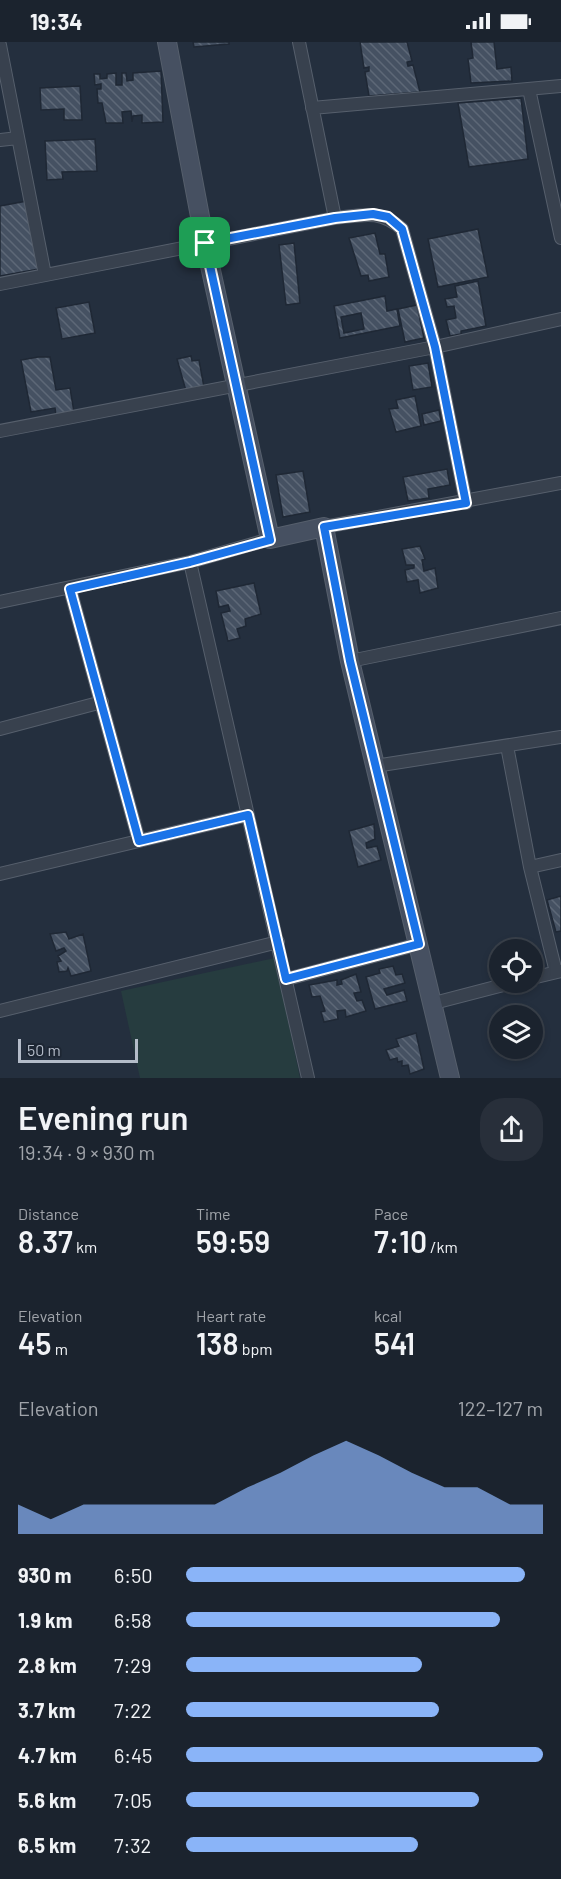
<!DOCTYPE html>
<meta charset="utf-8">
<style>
:root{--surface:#1b232e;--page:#282f3a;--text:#f1f3f6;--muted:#a0a4aa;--line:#39404a;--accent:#8ab4f8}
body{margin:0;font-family:Barlow,sans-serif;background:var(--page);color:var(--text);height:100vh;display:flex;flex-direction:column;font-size:22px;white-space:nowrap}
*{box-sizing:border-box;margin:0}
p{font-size:20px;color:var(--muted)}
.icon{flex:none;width:33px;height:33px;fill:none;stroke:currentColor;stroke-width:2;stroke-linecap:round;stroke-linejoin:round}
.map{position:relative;height:1036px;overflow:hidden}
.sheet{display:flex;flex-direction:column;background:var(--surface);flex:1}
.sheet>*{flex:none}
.fabs{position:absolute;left:489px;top:897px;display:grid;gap:12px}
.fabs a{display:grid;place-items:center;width:54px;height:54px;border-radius:50%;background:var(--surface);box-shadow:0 3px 9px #0003,0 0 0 2px var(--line);font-size:30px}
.scale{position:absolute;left:18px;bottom:15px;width:120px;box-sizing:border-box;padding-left:6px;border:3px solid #b4bcc9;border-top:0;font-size:16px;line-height:21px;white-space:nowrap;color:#b4bcc9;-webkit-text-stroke:4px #1d2633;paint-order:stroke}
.pin{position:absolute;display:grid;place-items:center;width:51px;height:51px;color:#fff;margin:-26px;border-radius:12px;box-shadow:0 3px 9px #0006}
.round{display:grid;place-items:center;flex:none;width:63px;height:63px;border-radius:24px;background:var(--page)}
.summary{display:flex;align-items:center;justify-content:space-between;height:102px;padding:0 18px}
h1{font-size:33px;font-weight:600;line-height:45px}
.metrics{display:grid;grid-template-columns:repeat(3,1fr);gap:9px;height:102px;padding:6px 18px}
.metrics div{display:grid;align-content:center}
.metrics b{font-size:30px;font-weight:600}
.metrics small{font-size:16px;font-weight:400}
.metrics p{font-size:16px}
.chart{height:168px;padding:12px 18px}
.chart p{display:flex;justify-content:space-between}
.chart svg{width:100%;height:108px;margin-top:6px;fill:var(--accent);opacity:.7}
ul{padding:0 18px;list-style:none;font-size:20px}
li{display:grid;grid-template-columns:96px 72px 1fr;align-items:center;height:45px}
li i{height:15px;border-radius:8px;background:var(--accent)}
.status{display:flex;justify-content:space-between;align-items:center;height:42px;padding:0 30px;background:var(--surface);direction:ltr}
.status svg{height:16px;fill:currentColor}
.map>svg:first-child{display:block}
</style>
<div class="status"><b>19:34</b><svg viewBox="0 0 49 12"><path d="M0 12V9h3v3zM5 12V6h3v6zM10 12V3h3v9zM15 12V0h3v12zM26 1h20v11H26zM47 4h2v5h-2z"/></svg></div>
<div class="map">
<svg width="561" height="1036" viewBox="0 0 561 1036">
<defs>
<pattern id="building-back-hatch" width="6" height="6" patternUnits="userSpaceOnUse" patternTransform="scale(1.5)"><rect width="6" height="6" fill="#455162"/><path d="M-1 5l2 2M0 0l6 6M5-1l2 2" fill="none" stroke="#5d6877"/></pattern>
</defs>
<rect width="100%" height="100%" fill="#242f3e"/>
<path fill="#263c3f" d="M275,916l25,120h-160l-19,-87z"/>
<path fill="url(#building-back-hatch)" stroke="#1f2835" stroke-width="1.5" fill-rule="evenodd" d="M193,0h36v2l-35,3z
M360,0h47l5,19 -5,1 1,4 5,-1 7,27 -51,4 -4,-24 4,-1v-4l-5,1z
M471,0h23l3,27 14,-2 1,14 -41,2 -3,-24 5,-1z
M161,29l2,51 -21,1v-8l-9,1 -1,6 -1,-11 -9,1 1,11h-17l-4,-20h-4l-1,-14h4v-5l-6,1 -1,-11h6v5l7,-1v-4l9,-1v12h6v-12h4l1,8 6,-1v-7z
M80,44l2,34h-18v-11l-23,1 -1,-22z
M521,56l7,61 -59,8 -11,-64z
M95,97l2,32 -35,1 1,7 -16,1 -2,-39z
M27,159l12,68 -39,7v-70z
M478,187l10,48 -50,10 -10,-48z
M375,191l5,21h5l4,23 -20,4 -1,-6 -7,1 -12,-38z
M294,201l6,60 -14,2 -7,-60z
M478,239l8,45 -25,5v3l-11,2 -4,-16 10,-2 -2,-12 -7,1 -2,-8 12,-2 -2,-11z
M385,254l2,15 10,-2 3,17 -60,12 -6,-32zM361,271l3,16 -20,4 -3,-16z
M89,260l6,31 -33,6 -6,-31z
M417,263l7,33 -19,4 -7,-33z
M191,314l1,5 7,-1 5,27 -18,4 -9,-32z
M38,315h12l6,33 14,-2 4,24 -18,3 -1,-7 -24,4 -10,-52z
M428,321l4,24 -19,3 -4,-24z
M415,354l6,30 -25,6 -7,-23 9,-1 -2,-8z
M439,368l2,11 -17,4 -2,-11z
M447,427l3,16 -22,4 1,9 -21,3 -5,-24z
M303,429l7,41 -27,5 -7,-42z
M420,504l5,13 -3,1 2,11 11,-3 3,20 -18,5 -2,-13 -11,2 -2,-12 9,-2v-3h-8l-4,-16z
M254,541l7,31 -16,5 1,7 -9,3 3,9 -12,3 -7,-28 9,-2 -2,-6 -9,2 -3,-16z
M374,782l1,15 -9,4 1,5 10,-2 4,14 -23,7 -9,-36z
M561,854v35l-5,1 -9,-32z
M66,890l3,7 14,-5 8,37 -20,5 -3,-8 -1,3 -8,1 -2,-10 4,-1 -3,-5 8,-5 -2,-3 -8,3 -6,-17z
M393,924l3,9 6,-1 3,9 -21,6 3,6 17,-5 3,11 -32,8 -9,-32 14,-4 -1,-4z
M356,932l5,18 -7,1 3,8 5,-1 4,11 -20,6 -1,-7 -8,1 1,8 -14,3 -3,-10 4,-1 -5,-15 -8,1 -3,-12 28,-5v5l5,-1 -1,-4z
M416,991l8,36 -14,5 -2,-9 -6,1v-5l-4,1 -1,-4 -7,2 -4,-10 13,-4 -3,-7z"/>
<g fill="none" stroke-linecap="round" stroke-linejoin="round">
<g stroke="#565f6c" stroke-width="14">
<path id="minor" d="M299,0l36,176
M0,3l45,230
M529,47l32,149
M312,66l249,-22
M0,98l18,-2
M0,242l335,-66c28,-3 45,-9 67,11l33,118 31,156
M0,389l435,-84 126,-28
M324,485l237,-44
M190,520l118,516
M70,547l69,252
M0,560l190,-40 80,-23
M350,619l211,-43
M0,687l102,-27
M507,704l23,121 26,105
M375,724l186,-29
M530,825l31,-7
M0,832l248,-59
M532,936l29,-7
M287,937l132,-35
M434,961l81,-21
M0,969l278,-69"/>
</g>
<g stroke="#565f6c" stroke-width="20">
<path id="secondary" d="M167,0l38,201 65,296 54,-12 26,134 100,417"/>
</g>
<use href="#minor" stroke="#38414e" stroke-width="12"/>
<use href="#secondary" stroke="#465061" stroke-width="18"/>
</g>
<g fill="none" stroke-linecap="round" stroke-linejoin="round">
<g stroke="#fff" stroke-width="12">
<path id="route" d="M373,172l15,3 14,12 33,118 31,156 -142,24 26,134 69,283 -133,35 -38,-164 -109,26 -69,-252 120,-27 80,-22 -65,-297 130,-25z"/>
</g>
<use href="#route" stroke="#1a73e8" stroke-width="8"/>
</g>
</svg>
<div class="fabs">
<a><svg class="icon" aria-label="locate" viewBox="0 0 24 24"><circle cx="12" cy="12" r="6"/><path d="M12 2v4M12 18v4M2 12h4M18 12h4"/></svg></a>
<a><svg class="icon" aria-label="layers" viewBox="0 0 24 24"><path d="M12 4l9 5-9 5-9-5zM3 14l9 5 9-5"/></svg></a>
</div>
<div class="scale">50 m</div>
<div class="pin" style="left:205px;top:201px;background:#1e9e55"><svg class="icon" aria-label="arrive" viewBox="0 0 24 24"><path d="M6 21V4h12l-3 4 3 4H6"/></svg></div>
</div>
<section class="sheet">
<div class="summary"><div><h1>Evening run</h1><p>19:34 · 9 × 930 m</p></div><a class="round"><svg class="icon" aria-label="share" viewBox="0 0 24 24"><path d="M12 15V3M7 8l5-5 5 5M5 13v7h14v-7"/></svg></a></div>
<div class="metrics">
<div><p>Distance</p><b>8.37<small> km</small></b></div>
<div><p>Time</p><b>59:59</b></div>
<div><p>Pace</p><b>7:10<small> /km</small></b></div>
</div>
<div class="metrics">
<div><p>Elevation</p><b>45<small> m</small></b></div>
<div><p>Heart rate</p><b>138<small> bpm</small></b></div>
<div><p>kcal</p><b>541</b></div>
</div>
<div class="chart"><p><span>Elevation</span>122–127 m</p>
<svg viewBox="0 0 160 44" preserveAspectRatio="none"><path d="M0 44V32L10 38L20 32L30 32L40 32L50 32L60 32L70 25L80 19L90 12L100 6L110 12L120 19L130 25L140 25L150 32L160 32V44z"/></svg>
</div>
<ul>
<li><b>930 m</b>6:50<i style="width:95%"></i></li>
<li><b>1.9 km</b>6:58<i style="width:88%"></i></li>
<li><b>2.8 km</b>7:29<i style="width:66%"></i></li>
<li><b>3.7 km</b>7:22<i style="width:71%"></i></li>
<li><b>4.7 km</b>6:45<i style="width:100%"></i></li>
<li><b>5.6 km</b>7:05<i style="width:82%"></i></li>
<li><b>6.5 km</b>7:32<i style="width:65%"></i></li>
</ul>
</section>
